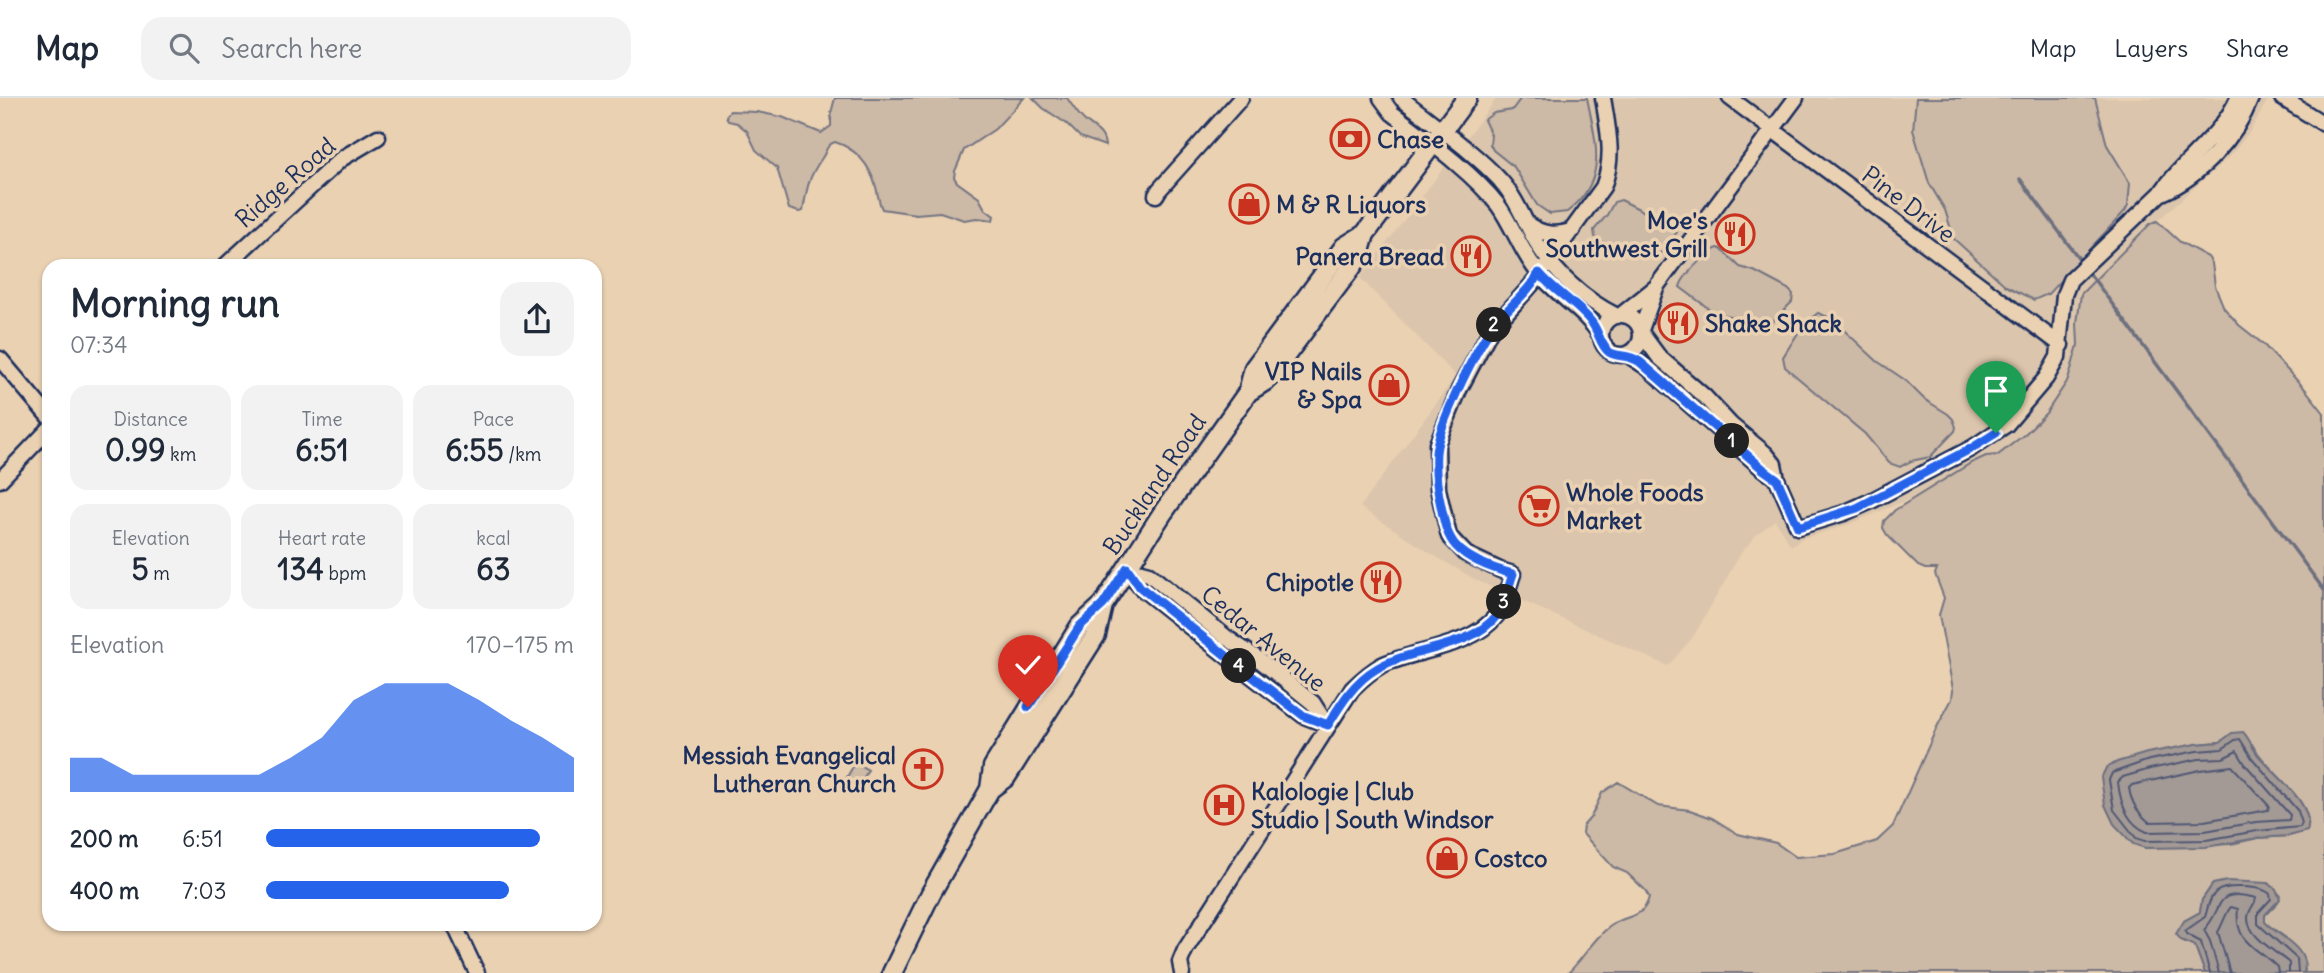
<!DOCTYPE html>
<meta charset="utf-8">
<style>
:root{--surface:#fff;--page:#f2f2f3;--text:#1f2937;--muted:#747a83;--line:#e0e1e3;--accent:#2563eb}
body{margin:0;font-family:Delius,sans-serif;background:var(--page);color:var(--text);height:100vh;display:flex;flex-direction:column;font-size:26px;white-space:nowrap}
*{box-sizing:border-box;margin:0}
p{font-size:23px;color:var(--muted)}
.icon{flex:none;width:38px;height:38px;fill:none;stroke:currentColor;stroke-width:2;stroke-linecap:round;stroke-linejoin:round}
.map{position:relative;flex:1;overflow:hidden}
.panel{position:absolute;left:42px;top:161px;width:560px;height:672px;display:flex;flex-direction:column;background:var(--surface);border-radius:21px;box-shadow:0 2px 5px #0004}
.panel>*{flex:none}
.pin{position:absolute;display:grid;place-items:center;width:60px;height:60px;color:#fff;margin:-72px -30px;border-radius:50% 50% 50% 0;rotate:-45deg;box-shadow:0 0 7px #0007}
.pin .icon{rotate:45deg}
.km{position:absolute;width:35px;height:35px;margin:-18px;border-radius:50%;background:#222;color:#fff;font-size:19px;line-height:35px;text-align:center}
.round{display:grid;place-items:center;flex:none;width:74px;height:74px;border-radius:21px;background:var(--page)}
.summary{display:flex;align-items:center;justify-content:space-between;height:119px;padding:0 28px}
h1{font-size:38px;font-weight:700;line-height:52px}
.metrics{display:grid;grid-template-columns:repeat(3,1fr);gap:10px;height:119px;padding:7px 28px}
.metrics div{display:grid;align-content:center;border-radius:18px;background:var(--page);text-align:center}
.metrics b{font-size:30px;font-weight:700}
.metrics small{font-size:19px;font-weight:400}
.metrics p{font-size:19px}
.chart{height:196px;padding:14px 28px}
.chart p{display:flex;justify-content:space-between}
.chart svg{width:100%;height:126px;margin-top:7px;fill:var(--accent);opacity:.7}
ul{padding:0 28px;list-style:none;font-size:23px}
li{display:grid;grid-template-columns:112px 84px 1fr;align-items:center;height:52px}
li i{height:18px;border-radius:9px;background:var(--accent)}
header{display:flex;align-items:center;gap:42px;box-sizing:border-box;height:98px;padding:0 35px;background:var(--surface);border-bottom:2px solid var(--line)}
header strong{font-size:33px}
nav{display:flex;gap:38px;margin-inline-start:auto;font-size:24px}
.search{width:490px;height:63px;background:var(--page);display:flex;align-items:center;gap:18px;box-sizing:border-box;padding:0 24px;border-radius:21px;color:var(--muted);font-size:26px}
.map>svg:first-child{display:block}
</style>
<header>
<strong>Map</strong>
<div class="search"><svg class="icon" aria-label="search" viewBox="0 0 24 24"><circle cx="10" cy="10" r="6"/><path d="M15 15l6 6"/></svg>Search here</div>
<nav><a>Map</a><a>Layers</a><a>Share</a></nav>
</header>
<div class="map">
<svg width="2324" height="875" viewBox="0 0 2324 875">
<rect width="100%" height="100%" fill="#ead1b2"/>
<filter id="ink" filterUnits="userSpaceOnUse"><feTurbulence type="fractalNoise" baseFrequency=".0143" numOctaves="2"/><feDisplacementMap in="SourceGraphic" scale="14" xChannelSelector="R" yChannelSelector="G"/><feConvolveMatrix kernelMatrix="1 2 1 2 8 2 1 2 1" color-interpolation-filters="sRGB"/></filter>
<g filter="url(#ink)">
<path fill="#dbc5ac" d="M1497,0h24l-9,12 -18,3 -10,11 7,11 -1,10 3,5 21,17 16,28 66,-50 -9,-47h682l-20,35 -17,21 -75,67 -7,3 -25,27 -48,72 1,22 -10,35 -22,33 -21,21 -28,21 -11,1 -15,7 -57,34 -67,28 -46,14 -10,7 -16,-26 -19,15 -15,18 -48,84 -25,29 -192,-86 -46,-27 -70,-46 96,-131 -96,-98z"/>
<path fill="#ccb9a6" stroke="#747482" stroke-width="2" fill-rule="evenodd" d="M835,0h189l-29,31 -31,21 -9,21 -1,6 3,5 22,16 6,11 9,7 -1,4 -16,-2 -13,2 -24,-8 -24,2 -34,-5c-3,-6 -4,-14 -6,-22 -6,-21 -19,-38 -41,-45 -9,3 -8,9 -13,16 -14,20 -15,30 -19,53l-4,1 -10,-3 -12,-41 -21,-18 -9,-19 -10,-8 -9,-2 -2,-5 4,-5 27,1 25,5 39,16 10,-7v-13z
M1033,0h34c6,8 11,17 18,23 10,9 19,11 20,25l-25,-9 -13,-13 -24,-16z
M1521,0h66c9,44 22,82 -20,114l-17,2 -13,-9 -23,-38 -21,-17 -3,-6 1,-9 -7,-15 10,-7 18,-3z
M1916,0h179l12,47 23,38 -2,22 -3,6 -77,83 -14,6 -28,-14 -52,-47 -9,-29 -16,-27 -16,-53z
M1621,102l52,26 4,6 -12,19 -10,5 -10,-3 -28,-1 -22,-15 -1,-7 13,-15 7,-13z
M2157,123l23,21 28,15 4,6 3,23 9,22 15,17 24,19 42,45 19,24v560h-20l1,-3 -19,-32 -21,-15v-8l13,-13 2,-7 -11,-12 -57,2 -10,15 -2,12 -16,9 -3,19 14,6 10,27h-637c16,-15 26,-36 44,-48 15,-11 32,-6 37,-28l-4,-7 -18,-17 -14,-6 -31,-34 1,-7 8,-9 11,-24 16,-11 40,24 32,4 22,8 26,16 38,9 20,14 39,-3 42,-13 16,-15 44,-99 15,-28 1,-10 -14,-74 5,-17 -9,-24 2,-5h-12l-7,-3 -31,-31 -4,-7 1,-7 11,-11 76,-47 15,-7 12,-1 27,-21 21,-21 22,-33 10,-35 -1,-22 4,-29 69,-70zM2220,644l32,2c12,25 65,58 55,87l-18,5 -31,2 -27,6 -86,4 36,-100 15,-4z
M1718,150l3,1 19,18 14,4 34,18 5,5 -1,8 -24,24 -32,-9 -20,-3 -36,-27c2,-10 27,-36 38,-39z
M1818,215l13,5 46,43 28,19 19,19 24,15 5,5 3,8 -1,4 -25,26 -19,4 -11,6 -11,-4 -24,-29 -80,-67 -2,-10 20,-32z
M855,665l13,7 -12,22 -13,-8z"/>
<path fill="#a39995" stroke="#6d6f7f" stroke-width="2" d="M2243,634c7,7 9,16 15,23 15,19 58,50 49,76l-18,5 -31,2 -52,9 -61,1 -12,-4 -19,-20 -9,-19 -4,-27 5,-10 11,-6 30,-9 49,-9 24,-2 12,-9z
M2227,783l41,2 8,6 4,10 -15,16v7c14,15 45,26 39,51h-99l-10,-27 -14,-6 -5,-6 8,-13 16,-9 2,-12 11,-16z"/>
<g fill="none" stroke-linecap="round" stroke-linejoin="round">
<path stroke="#515974" stroke-width="2" d="M2240,641l12,19 46,53 4,12 -2,4 -43,4 -51,9 -61,1 -9,-3 -22,-28 -5,-30 3,-7 37,-13 48,-9 25,-2 13,-9z
M2237,653l8,13 45,51 -1,5 -33,2 -51,9 -58,1c-20,-8 -27,-31 -29,-50l5,-5 27,-8 49,-10 24,-1z
M2232,668l37,40 -1,4 -64,11 -55,1c-11,-9 -18,-19 -20,-34l3,-3 68,-15z
M2210,875l-9,-31 -15,-8 -1,-3 20,-14c3,-9 4,-19 11,-25 9,-8 46,-6 54,2l1,5 -13,14v11l39,35 1,14
M2219,875l-9,-32 -6,-11c21,-22 8,-43 52,-32 -1,7 -8,12 -8,20 -1,18 29,34 41,45v10
M2230,875l-12,-41c4,-6 9,-22 13,-25l7,2c-4,34 19,38 39,58l1,6"/>
<path stroke="#6d6f7f" stroke-width="3.5" d="M2020,81l63,85
M2087,172l237,320"/>
<g stroke="#1b2f5e" stroke-width="19">
<path id="minor" d="M1381,0l11,15c34,26 80,59 106,92 15,21 23,46 39,66 19,24 47,39 64,65
M1401,0c33,27 70,51 99,82 16,18 24,40 35,60 18,32 49,60 82,76
M1730,0l331,247
M2282,0l42,26
M2162,95c39,-17 74,-56 89,-95
M1156,97l3,-5 82,-92
M1527,126c15,11 29,12 46,6
M225,168l116,-107 37,-22
M1601 237a20 20 0 1 1 40 0a20 20 0 1 1-40 0Z
M1621,217l35,-28 140,-189
M1641,232l15,-42
M1642,236l17,23 46,40 26,28 35,29 8,10 3,15 21,48 46,-14 27,-12 101,-53 34,-23 40,-47 12,-21 6,-62 6,-15 91,-87c23,-34 60,-56 77,-95
M1628,257l20,13 115,101 14,10
M0,261l49,58
M0,382l49,-51
M1127,470l22,6 78,64 30,20 56,45 14,22
M1127,470l13,19 108,86 56,43 23,9
M454,826l23,49
M1182,875l-2,-11 5,-12 167,-261c9,-9 19,-18 30,-24 36,-16 89,-17 115,-50 9,-11 11,-28 16,-41l-13,-4 -34,-16 -17,-18 -11,-47 -1,-45 22,-54 31,-59 44,-49 69,-95c12,-30 5,-58 0,-89"/>
</g>
<g stroke="#1b2f5e" stroke-width="23">
<path id="major" d="M1248,294l19,-12 84,-112 7,-10 7,-24
M990,691l16,-12 90,-142 7,-30
M892,875l39,-80 59,-104 3,-22 87,-141 23,-21 59,-91 86,-122 6,-24 90,-121 21,-13 102,-136"/>
</g>
<use href="#minor" stroke="#ead1b2" stroke-width="14"/>
<use href="#major" stroke="#ead1b2" stroke-width="18"/>
</g>
</g>
<g fill="none" stroke-linecap="round" stroke-linejoin="round" filter="url(#ink)">
<g stroke="#fff" stroke-width="14">
<path id="route" d="M1028,609l52,-81 23,-21 24,-37 13,19 108,86 56,43 24,9c13,-21 26,-43 48,-56 37,-23 94,-18 122,-55 8,-11 10,-27 15,-40 -19,-5 -43,-13 -57,-28 -10,-11 -12,-26 -15,-40 -4,-17 -6,-36 -5,-53 2,-28 38,-99 54,-123 14,-20 37,-35 49,-57 16,19 40,32 53,50 7,9 8,22 17,29 9,6 18,1 31,10l123,107 14,10 21,48 59,-19 115,-60 24,-15"/>
</g>
<use href="#route" stroke="#2563eb" stroke-width="9"/>
</g>
<defs>
<g id="bank-ring" transform="scale(2.0125)"><circle r="9.5" fill="#ead1b2" stroke="#c8321e" stroke-width="1.5"/><path d="M-6-4H6V4H-6ZM0-2.3a2.3 2.3 0 1 0 0 4.6a2.3 2.3 0 1 0 0-4.6Z" fill="#c8321e"/></g>
<g id="shop-ring" transform="scale(2.0125)"><circle r="9.5" fill="#ead1b2" stroke="#c8321e" stroke-width="1.5"/><path d="M-5-2.5h2.3a2.7 3.5 0 0 1 5.4 0H5L5.5 6h-11ZM-1.5-2.5h3a1.5 2.3 0 0 0-3 0Z" fill="#c8321e"/></g>
<g id="restaurant-ring" transform="scale(2.0125)"><circle r="9.5" fill="#ead1b2" stroke="#c8321e" stroke-width="1.5"/><path d="M-5-6h1v4h1v-4h1v4h1v-4h1v5L-1.5 .5V6h-2V.5L-5-1ZM5-6V6H3V1.5H1.5Q1.5-4 5-6Z" fill="#c8321e"/></g>
<g id="supermarket-ring" transform="scale(2.0125)"><circle r="9.5" fill="#ead1b2" stroke="#c8321e" stroke-width="1.5"/><path d="M-6-5.5h2.5l.6 2H6L4.5 2H-2.5L-4.4-4H-6ZM-1.5 3.2a1.3 1.3 0 1 0 .1 0ZM3 3.2a1.3 1.3 0 1 0 .1 0Z" fill="#c8321e"/></g>
<g id="church-ring" transform="scale(2.0125)"><circle r="9.5" fill="#ead1b2" stroke="#c8321e" stroke-width="1.5"/><path d="M-1.2-6h2.4v3.5h3.3v2.4h-3.3V6h-2.4V-.1h-3.3v-2.4h3.3Z" fill="#c8321e"/></g>
<g id="hospital-ring" transform="scale(2.0125)"><circle r="9.5" fill="#ead1b2" stroke="#c8321e" stroke-width="1.5"/><path d="M-5-5h3v3.5h4V-5h3V5h-3V1.5h-4V5h-3Z" fill="#c8321e"/></g>
</defs>
<g fill-rule="evenodd">
<use href="#bank-ring" x="1350" y="41"/>
<use href="#shop-ring" x="1249" y="106"/>
<use href="#restaurant-ring" x="1735" y="136"/>
<use href="#restaurant-ring" x="1471" y="158"/>
<use href="#restaurant-ring" x="1678" y="225"/>
<use href="#shop-ring" x="1389" y="287"/>
<use href="#supermarket-ring" x="1539" y="408"/>
<use href="#restaurant-ring" x="1381" y="484"/>
<use href="#church-ring" x="923" y="671"/>
<use href="#hospital-ring" x="1224" y="707"/>
<use href="#shop-ring" x="1447" y="760"/>
</g>
<g text-anchor="middle" dominant-baseline="central" stroke-width="7" stroke-linejoin="round" paint-order="stroke">
<g font-size="24" font-weight="bold" fill="#1b2f5e" stroke="#ead1b2" text-anchor="start">
<text x="1377" y="41">Chase</text>
<text x="1276" y="106">M &amp; R Liquors</text>
<text x="1708" y="122" text-anchor="end">Moe's<tspan x="1708" dy="28">Southwest Grill</tspan></text>
<text x="1444" y="158" text-anchor="end">Panera Bread</text>
<text x="1705" y="225">Shake Shack</text>
<text x="1362" y="273" text-anchor="end">VIP Nails<tspan x="1362" dy="28">&amp; Spa</tspan></text>
<text x="1566" y="394">Whole Foods<tspan x="1566" dy="28">Market</tspan></text>
<text x="1354" y="484" text-anchor="end">Chipotle</text>
<text x="896" y="657" text-anchor="end">Messiah Evangelical<tspan x="896" dy="28">Lutheran Church</tspan></text>
<text x="1251" y="693">Kalologie | Club<tspan x="1251" dy="28">Studio | South Windsor</tspan></text>
<text x="1474" y="760">Costco</text>
</g>
<g font-size="24" fill="#1b2f5e" stroke="#ead1b2">
<text transform="translate(285 84) rotate(-41)">Ridge Road</text>
<text transform="translate(1909 106) rotate(37)">Pine Drive</text>
<text transform="translate(1154 386) rotate(-56)">Buckland Road</text>
<text transform="translate(1264 540) rotate(39)">Cedar Avenue</text>
</g>
</g>
</svg>
<div class="pin" style="left:1996px;top:335px;background:#1e9e55"><svg class="icon" aria-label="arrive" viewBox="0 0 24 24"><path d="M6 21V4h12l-3 4 3 4H6"/></svg></div>
<div class="pin" style="left:1028px;top:609px;background:#d93025"><svg class="icon" aria-label="check" viewBox="0 0 24 24"><path d="M5 12l5 5 9-10"/></svg></div>
<b class="km" style="left:1732px;top:343px">1</b>
<b class="km" style="left:1494px;top:227px">2</b>
<b class="km" style="left:1504px;top:504px">3</b>
<b class="km" style="left:1239px;top:568px">4</b>
<section class="panel">
<div class="summary"><div><h1>Morning run</h1><p>07:34</p></div><a class="round"><svg class="icon" aria-label="share" viewBox="0 0 24 24"><path d="M12 15V3M7 8l5-5 5 5M5 13v7h14v-7"/></svg></a></div>
<div class="metrics">
<div><p>Distance</p><b>0.99<small> km</small></b></div>
<div><p>Time</p><b>6:51</b></div>
<div><p>Pace</p><b>6:55<small> /km</small></b></div>
</div>
<div class="metrics">
<div><p>Elevation</p><b>5<small> m</small></b></div>
<div><p>Heart rate</p><b>134<small> bpm</small></b></div>
<div><p>kcal</p><b>63</b></div>
</div>
<div class="chart"><p><span>Elevation</span>170–175 m</p>
<svg viewBox="0 0 160 44" preserveAspectRatio="none"><path d="M0 44V32L10 32L20 38L30 38L40 38L50 38L60 38L70 32L80 25L90 12L100 6L110 6L120 6L130 12L140 19L150 25L160 32V44z"/></svg>
</div>
<ul>
<li><b>200 m</b>6:51<i style="width:89%"></i></li>
<li><b>400 m</b>7:03<i style="width:79%"></i></li>
</ul>
</section>
</div>
